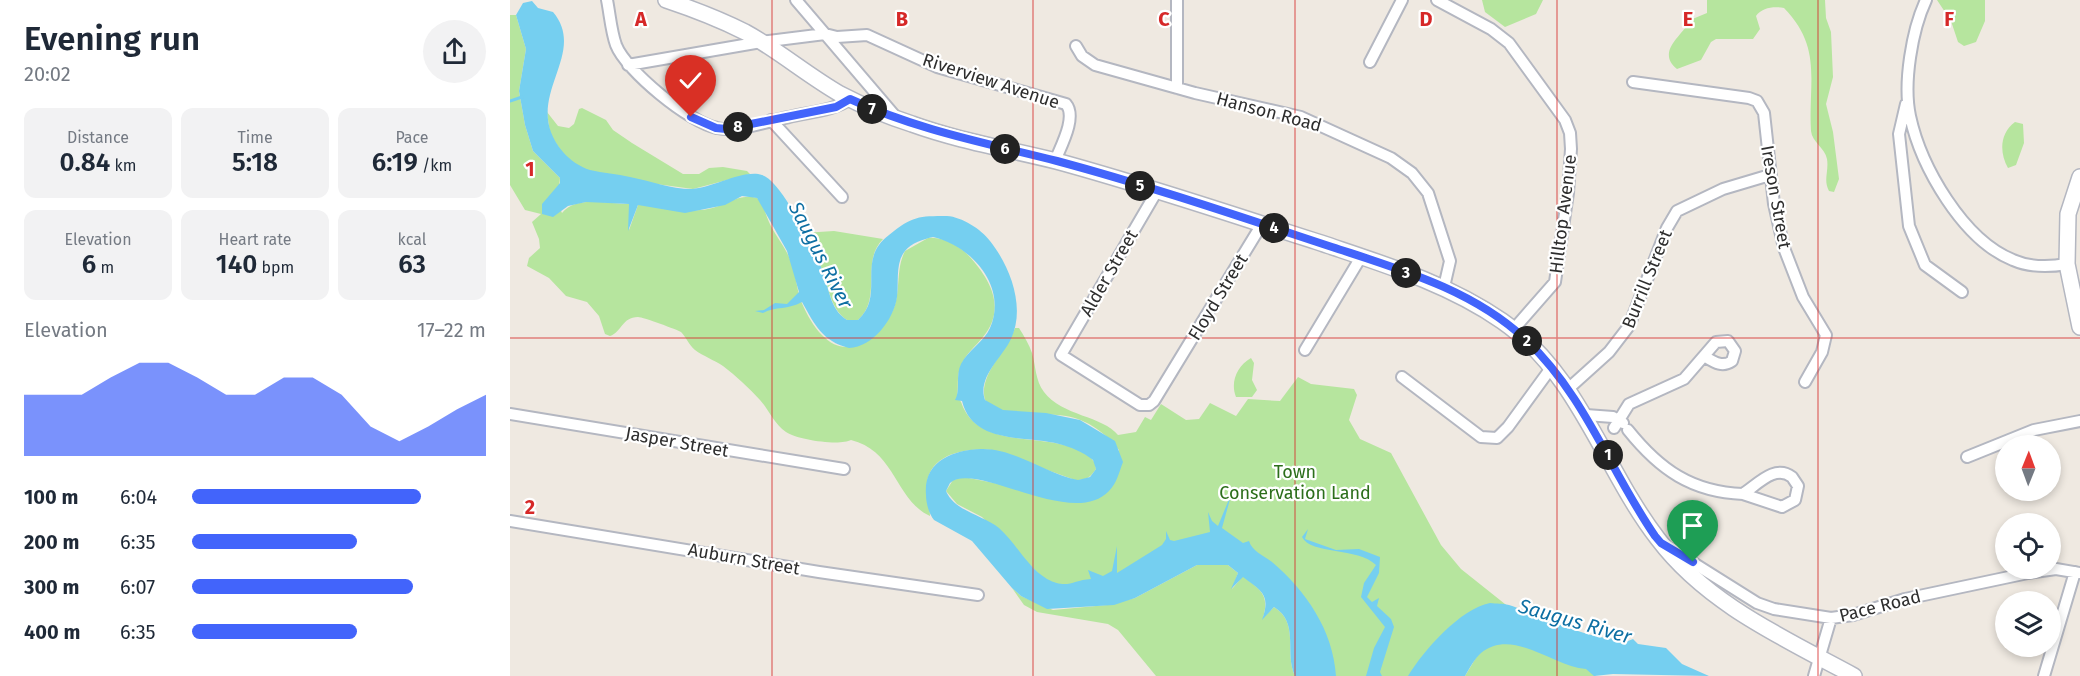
<!DOCTYPE html>
<meta charset="utf-8">
<style>
:root{--surface:#fff;--page:#f2f2f3;--text:#1f2937;--muted:#747a83;--accent:#4264fb}
body{margin:0;font-family:"Fira Sans",sans-serif;background:var(--page);color:var(--text);height:100vh;display:flex;flex-direction:column;font-size:22px;white-space:nowrap}
*{box-sizing:border-box;margin:0}
p{font-size:20px;color:var(--muted)}
.icon{flex:none;width:33px;height:33px;fill:none;stroke:currentColor;stroke-width:2;stroke-linecap:round;stroke-linejoin:round}
.map{position:relative;flex:1;overflow:hidden}
.panel{display:flex;flex-direction:column;background:var(--surface);width:510px}
.panel>*{flex:none}
.needle{width:39px;rotate:1deg}
.fabs{position:absolute;left:1485px;top:435px;display:grid;gap:12px}
.fabs a{display:grid;place-items:center;width:66px;height:66px;border-radius:50%;background:var(--surface);box-shadow:0 3px 9px #0003;font-size:30px}
.pin{position:absolute;display:grid;place-items:center;width:51px;height:51px;color:#fff;margin:-62px -26px;border-radius:50% 50% 50% 0;rotate:-45deg;box-shadow:0 0 6px #0007}
.pin .icon{rotate:45deg}
.km{position:absolute;width:30px;height:30px;margin:-15px;border-radius:50%;background:#222;color:#fff;font-size:16px;line-height:30px;text-align:center}
.round{display:grid;place-items:center;flex:none;width:63px;height:63px;border-radius:32px;background:var(--page)}
.overview{display:flex;align-items:center;justify-content:space-between;height:102px;padding:0 24px}
h1{font-size:33px;font-weight:600;line-height:45px}
.figures{display:grid;grid-template-columns:repeat(3,1fr);gap:9px;height:102px;padding:6px 24px}
.figures div{display:grid;align-content:center;border-radius:12px;background:var(--page);text-align:center}
.figures b{font-size:26px;font-weight:600}
.figures small{font-size:16px;font-weight:400}
.figures p{font-size:16px}
.chart{height:168px;padding:12px 24px}
.chart p{display:flex;justify-content:space-between}
.chart svg{width:100%;height:108px;margin-top:6px;fill:var(--accent);opacity:.7}
ul{padding:0 24px;list-style:none;font-size:20px}
li{display:grid;grid-template-columns:96px 72px 1fr;align-items:center;height:45px}
li i{height:15px;border-radius:8px;background:var(--accent)}
main{display:flex;flex:1;min-height:0}
.map>svg:first-child{display:block}
</style>
<main>
<section class="panel">
<div class="overview"><div><h1>Evening run</h1><p>20:02</p></div><a class="round"><svg class="icon" aria-label="share" viewBox="0 0 24 24"><path d="M12 15V3M7 8l5-5 5 5M5 13v7h14v-7"/></svg></a></div>
<div class="figures">
<div><p>Distance</p><b>0.84<small> km</small></b></div>
<div><p>Time</p><b>5:18</b></div>
<div><p>Pace</p><b>6:19<small> /km</small></b></div>
</div>
<div class="figures">
<div><p>Elevation</p><b>6<small> m</small></b></div>
<div><p>Heart rate</p><b>140<small> bpm</small></b></div>
<div><p>kcal</p><b>63</b></div>
</div>
<div class="chart"><p><span>Elevation</span>17–22 m</p>
<svg viewBox="0 0 160 44" preserveAspectRatio="none"><path d="M0 44V19L10 19L20 19L30 12L40 6L50 6L60 12L70 19L80 19L90 12L100 12L110 19L120 32L130 38L140 32L150 25L160 19V44z"/></svg>
</div>
<ul>
<li><b>100 m</b>6:04<i style="width:78%"></i></li>
<li><b>200 m</b>6:35<i style="width:56%"></i></li>
<li><b>300 m</b>6:07<i style="width:75%"></i></li>
<li><b>400 m</b>6:35<i style="width:56%"></i></li>
</ul>
</section>
<div class="map">
<svg width="1570" height="676" viewBox="0 0 1570 676">
<rect width="100%" height="100%" fill="#efe9e1"/>
<path fill="#b6e59e" d="M972,0h61l-7,14 -31,13 -20,-15z
M1197,0h118l1,18 5,14 2,45 -7,27 7,28 6,47 -5,13 -5,-1c-6,-11 0,-20 -2,-32 -2,-11 -15,-17 -16,-28 -3,-49 12,-83 -27,-123 -9,-2 -22,-1 -28,8l4,13 -7,10h-37l-5,3 -10,18 -24,9c-22,-18 7,-34 13,-49l17,-7z
M1427,0h48v21l-9,21 -12,4 -6,-4 -7,-21z
M0,15h6l10,34 -7,42 6,34 8,26 27,27 -1,9 -6,6 9,20c14,-18 47,-9 67,-9v26l9,-25c24,-1 45,9 70,4 18,-3 30,-16 49,-11 7,7 8,15 12,24 5,12 15,23 20,35 7,14 7,30 12,44 21,50 53,65 88,16 14,-19 5,-45 16,-66l23,-13c14,-2 32,8 41,18 21,23 38,52 14,81 -7,9 -18,17 -22,29 -5,10 -2,21 -4,32 5,3 4,5 7,11 6,12 15,18 27,23 28,12 87,4 104,31l1,6c-6,9 -10,11 -21,11l-83,-30c-25,-2 -61,3 -65,33 -2,12 3,22 3,33 -35,-16 -34,-65 -79,-76 -11,6 -54,0 -65,-8 -12,-8 -17,-22 -26,-32 -11,-12 -24,-24 -37,-34 -9,-6 -20,-10 -28,-16 -6,-5 -9,-13 -14,-18 -3,-2 -38,-15 -43,-15 -16,0 -16,15 -28,19l-5,-2 -6,-18 -12,-14 -21,-6 -17,-18 -22,-12 2,-8 11,-10 -1,-9 -7,-17 9,-8 -16,-4 -15,-25z
M72,108l24,12 7,10 19,13 51,31h16l10,-6 14,-1 24,4 3,3 -57,15 -37,-5 -32,1 -55,-22 -19,-29 -3,-22 11,14 11,2 5,-4 5,-15z
M1505,122l8,2 1,19 -8,22 -8,3c-9,-16 -8,-35 7,-46z
M324,231l49,8c-23,23 0,59 -25,81h-11c-18,-12 -18,-35 -26,-53 -5,-12 -12,-23 -18,-34z
M505,328h4c5,8 10,16 13,25 4,13 3,27 12,39 18,24 59,24 74,43l18,-3 9,-15 6,3 10,-16 25,16 13,-1 11,-16 26,13 12,-17 32,2 18,-24 13,7 43,5 3,6 -8,25 11,19 31,14 50,92 20,24 49,39 -69,68h-108l-39,-92 -48,-41 -131,35 -49,8 -19,-4 -65,-65 -25,-13 -11,-13 7,-11 11,-3 111,22 44,-49c-11,-15 -32,-31 -53,-34 -25,-4 -62,4 -81,-16 -7,-25 22,-49 30,-72z
M741,358l3,5 -2,17 5,10 -5,7h-16c-6,-15 1,-31 15,-39z
M704,564l14,1 10,8 -6,16 11,-13c17,14 27,18 20,42l11,-11c26,16 10,46 21,69h-139l-38,-46 -10,-6 -71,-12 -13,-7 -12,-17 9,8 32,14 54,-5 28,-7 62,-33z
M989,634l88,31 9,11h-131l15,-25z"/>
<path fill="#75cff0" d="M22,1l6,7 15,4c37,44 -35,87 10,140 7,8 17,15 27,18 13,3 27,4 40,7 21,4 40,12 62,12 20,-1 52,-20 70,-14 20,6 51,73 60,94 7,17 7,40 25,51h11c28,-25 -3,-60 31,-85 23,-19 30,-19 58,-19 15,1 34,13 43,25 20,25 36,66 21,98 -9,19 -34,38 -26,61l18,10 43,3 34,7 35,21 8,21c-4,10 -6,21 -14,29 -37,39 -133,-31 -159,-8l-4,8c8,20 37,24 53,37 17,15 28,39 48,51 21,11 25,1 44,0l-3,-9 15,6 9,-5 5,-25v27l45,-28 4,-6v-8l4,9 4,1 36,-9 -2,-20 4,9 6,5 14,-34 -10,36 21,15 6,-2c3,10 14,14 23,21 34,29 61,68 64,114h-41c-11,-23 5,-53 -21,-69l-12,13c9,-25 0,-29 -19,-43l-12,12 7,-16 -10,-8h-31l-62,33 -21,7 -67,4 -26,-13 -9,-8 -40,-47 -38,-21c-5,-6 -8,-17 -8,-25 -3,-34 27,-45 55,-46 34,-1 65,25 97,31l12,-3 6,-8 -3,-9c-10,-8 -22,-13 -34,-16 -34,-9 -86,1 -97,-43l-7,-1c6,-11 0,-24 6,-36 7,-14 23,-22 29,-36 18,-41 -18,-82 -57,-91 -9,2 -22,6 -28,14 -10,12 -6,32 -8,46 -3,22 -24,50 -48,51 -27,-7 -34,-23 -47,-46 -14,8 -26,4 -39,11l-8,-2 9,-1 11,-7 12,1 12,-12 -12,-41 -30,-53 -15,-2 -17,9 -40,8 -47,-8 -10,26 1,-27 -43,-2 -18,4 -15,11 -11,-3v-10l18,-21v-5l-27,-27 -8,-26 -6,-34 7,-42 -10,-34 7,-12z
M798,529l-3,10 31,11 23,-1 21,8 -1,16 -12,24 5,5 7,-4 -2,8 14,13 3,8 -14,45 2,4h-16l8,-28 11,-21 -24,-30 3,-14 12,-18c-18,-18 -65,-10 -74,-28z
M980,603c7,1 12,0 19,2 30,9 85,39 116,33l3,3 5,-2 5,5 28,4 16,16 27,12 -96,-2 -19,2 -8,-7c-33,-2 -73,-42 -105,-16 -6,5 -12,16 -16,23h-57c16,-26 52,-67 82,-73z"/>
<g fill="none" stroke-linecap="round" stroke-linejoin="round">
<path stroke="#75cff0" stroke-width="3" d="M0,101l12,-4"/>
<g stroke="#b4b7c1" stroke-width="14">
<path id="street" d="M97,0c3,15 4,31 9,45 10,26 74,78 101,83 22,5 50,-7 72,-11 20,-5 45,-6 61,-18
M286,0l99,116
M927,0l54,29 18,14 56,77 5,13 1,16 -3,44 -13,89 -42,48
M1416,0c-14,30 -23,83 -16,116 11,51 53,124 103,144 16,7 37,7 54,4
M566,46l6,10 13,9 100,28 106,24 90,41 21,15 16,20 22,68 -6,26
M860,62l32,-62
M118,65l133,-23 64,-8 12,3 30,-2 70,32 129,37c11,13 -5,42 -11,57
M1123,82l116,16 8,3 7,12 10,91 10,44 19,49 23,38 -4,17 -17,30
M667,88v-88
M1396,104l-7,30 10,92 16,39 37,27
M261,120l71,77
M647,191l-96,164 79,50h9l5,-4 108,-177
M795,350l56,-93
M892,377l79,60 16,1 11,-11 43,-59
M1058,389l41,-37 20,-26 38,-98 10,-17 46,-22 47,-14
M0,414l334,55
M1076,415l27,2 10,6
M1104,428l15,-24 55,-25 32,-37 12,-1 7,10 -3,10c-10,7 -18,1 -28,-5
M1118,430c32,40 64,62 115,64 15,-10 32,-30 49,-17l6,9 -3,14 -13,7 -39,-13
M1457,457l67,-27 46,-9
M0,521l309,51 159,23
M1161,549l86,54 17,6 57,9 22,-3 52,-16 123,-26 28,-4 24,4
M1304,676l17,-58
M1534,676l31,-104"/>
</g>
<g stroke="#b4b7c1" stroke-width="18">
<path id="secondary" d="M156,0c27,9 53,19 79,32 33,18 62,43 95,62 23,12 47,22 72,30 47,17 96,25 144,37 89,24 177,54 265,82 62,21 126,40 181,78 78,54 101,147 156,218 49,65 126,99 196,137
M1570,177l-12,37 -1,50 13,63"/>
</g>
<use href="#street" stroke="#fff" stroke-width="10"/>
<use href="#secondary" stroke="#fff" stroke-width="15"/>
</g>
<g fill="none" stroke-linecap="round" stroke-linejoin="round">
<g stroke="#fff" stroke-width="12">
<path id="route" d="M181,117l25,11 10,1 110,-22 14,-8c67,31 136,44 207,62 93,25 184,56 275,86 67,22 142,43 194,93 60,57 83,129 129,196l6,7 32,19"/>
</g>
<use href="#route" stroke="#4264fb" stroke-width="8"/>
</g>
<path fill="none" stroke="#d62828" stroke-width="1.5" stroke-opacity="0.55" d="M262,0v676M523,0v676M785,0v676M1047,0v676M1308,0v676M0,338h1570"/>
<g text-anchor="middle" dominant-baseline="central" stroke-width="4.5" stroke-linejoin="round" paint-order="stroke">
<g font-size="18" fill="#2e2e2e" stroke="#fff">
<text transform="translate(481 81) rotate(18)">Riverview Avenue</text>
<text transform="translate(759 112) rotate(15)">Hanson Road</text>
<text transform="translate(1266 197) rotate(80)">Ireson Street</text>
<text transform="translate(1053 214) rotate(-83)">Hilltop Avenue</text>
<text transform="translate(599 273) rotate(-60)">Alder Street</text>
<text transform="translate(1137 279) rotate(-68)">Burrill Street</text>
<text transform="translate(708 297) rotate(-59)">Floyd Street</text>
<text transform="translate(167 442) rotate(10)">Jasper Street</text>
<text transform="translate(234 559) rotate(10)">Auburn Street</text>
<text transform="translate(1370 606) rotate(-14)">Pace Road</text>
</g>
<g font-size="18" fill="#2c6e1b" stroke="#fff">
<text x="785" y="472">Town<tspan x="785" dy="21">Conservation Land</tspan></text>
</g>
<g font-size="20" font-style="italic" fill="#0d6fa3" stroke="#fff">
<text transform="translate(311 255) rotate(63)">Saugus River</text>
<text transform="translate(1065 621) rotate(16)">Saugus River</text>
</g>
</g>
<g font-size="20" text-anchor="middle" font-weight="bold" fill="#d62828" stroke="#fff" stroke-width="4.5" stroke-linejoin="round" paint-order="stroke">
<text x="131" y="26">A</text>
<text x="392" y="26">B</text>
<text x="654" y="26">C</text>
<text x="916" y="26">D</text>
<text x="1178" y="26">E</text>
<text x="1439" y="26">F</text>
<text x="20" y="176">1</text>
<text x="20" y="514">2</text>
</g>
</svg>
<div class="fabs">
<a><svg class="needle" viewBox="-14 -14 28 28"><path d="M0-13l5 13h-10z" fill="#e53935"/><path d="M0 13l5-13h-10z" fill="#747a83"/></svg></a>
<a><svg class="icon" aria-label="locate" viewBox="0 0 24 24"><circle cx="12" cy="12" r="6"/><path d="M12 2v4M12 18v4M2 12h4M18 12h4"/></svg></a>
<a><svg class="icon" aria-label="layers" viewBox="0 0 24 24"><path d="M12 4l9 5-9 5-9-5zM3 14l9 5 9-5"/></svg></a>
</div>
<div class="pin" style="left:1183px;top:562px;background:#1e9e55"><svg class="icon" aria-label="arrive" viewBox="0 0 24 24"><path d="M6 21V4h12l-3 4 3 4H6"/></svg></div>
<div class="pin" style="left:181px;top:117px;background:#d93025"><svg class="icon" aria-label="check" viewBox="0 0 24 24"><path d="M5 12l5 5 9-10"/></svg></div>
<b class="km" style="left:1098px;top:455px">1</b>
<b class="km" style="left:1017px;top:341px">2</b>
<b class="km" style="left:896px;top:273px">3</b>
<b class="km" style="left:764px;top:228px">4</b>
<b class="km" style="left:630px;top:186px">5</b>
<b class="km" style="left:495px;top:149px">6</b>
<b class="km" style="left:362px;top:109px">7</b>
<b class="km" style="left:228px;top:127px">8</b>
</div>
</main>
